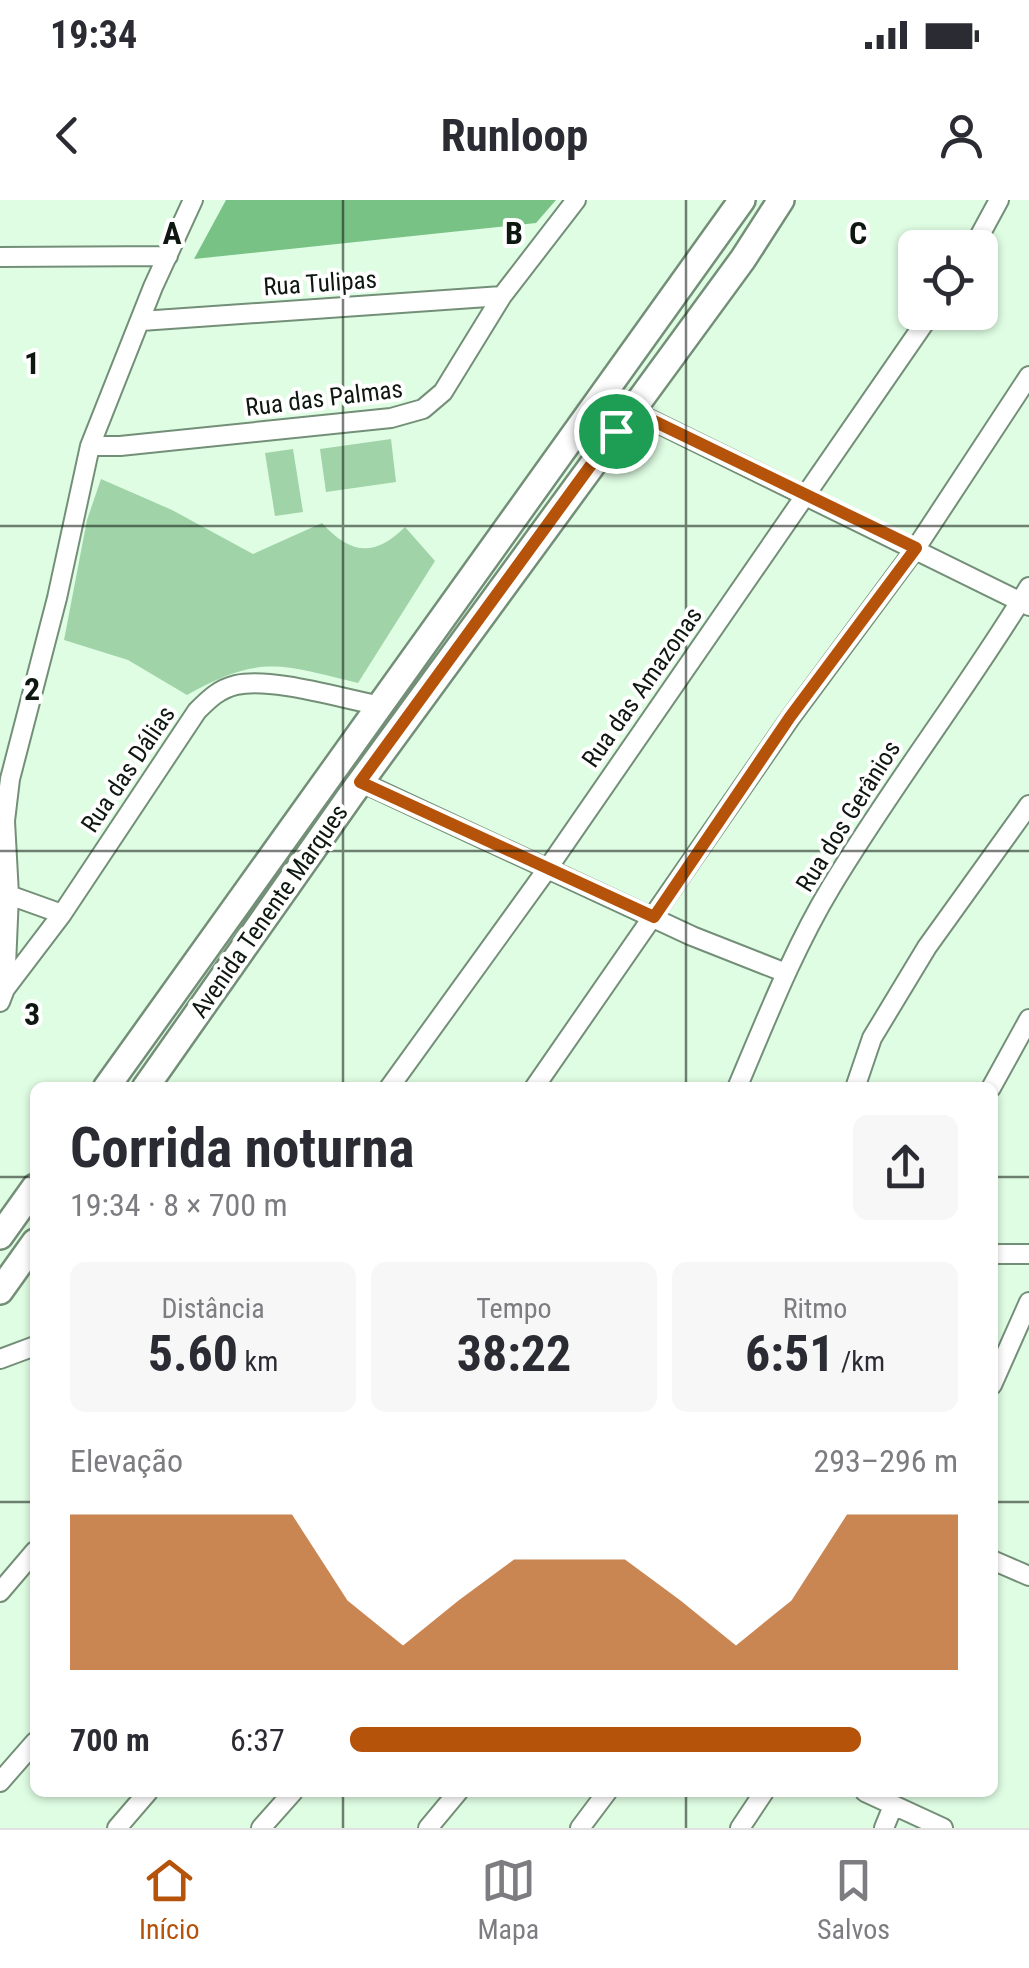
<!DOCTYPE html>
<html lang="pt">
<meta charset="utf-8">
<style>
:root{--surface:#fff;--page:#f7f7f7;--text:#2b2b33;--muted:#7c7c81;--line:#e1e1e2;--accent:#b45309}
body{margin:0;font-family:"Roboto Condensed",sans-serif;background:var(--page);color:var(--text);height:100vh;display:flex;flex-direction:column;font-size:38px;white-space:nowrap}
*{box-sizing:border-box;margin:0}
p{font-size:32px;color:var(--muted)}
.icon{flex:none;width:55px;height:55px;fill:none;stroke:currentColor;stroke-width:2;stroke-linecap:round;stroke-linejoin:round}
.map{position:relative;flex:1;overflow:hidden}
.drawer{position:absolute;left:30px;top:882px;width:968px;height:715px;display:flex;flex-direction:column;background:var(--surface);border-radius:15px;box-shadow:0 2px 8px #0004}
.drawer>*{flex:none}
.buttons{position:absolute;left:898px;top:30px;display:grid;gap:20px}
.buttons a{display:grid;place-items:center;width:100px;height:100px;border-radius:15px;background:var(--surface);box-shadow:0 2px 8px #0004;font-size:50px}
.pin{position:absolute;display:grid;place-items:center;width:85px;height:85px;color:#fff;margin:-42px;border:5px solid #fff;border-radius:50%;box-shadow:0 2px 10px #0007}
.round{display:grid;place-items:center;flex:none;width:105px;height:105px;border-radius:15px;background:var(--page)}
.overview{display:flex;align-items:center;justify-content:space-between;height:170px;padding:0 40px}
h1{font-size:55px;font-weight:700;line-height:75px}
.figures{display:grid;grid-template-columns:repeat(3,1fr);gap:15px;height:170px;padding:10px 40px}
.figures div{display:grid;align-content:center;border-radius:15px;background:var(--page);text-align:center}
.figures b{font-size:50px;font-weight:700}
.figures small{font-size:28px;font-weight:400}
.figures p{font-size:28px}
.chart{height:280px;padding:20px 40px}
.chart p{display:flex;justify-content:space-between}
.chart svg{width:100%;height:180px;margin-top:10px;fill:var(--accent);opacity:.7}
ul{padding:0 40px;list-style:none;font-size:32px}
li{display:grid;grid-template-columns:160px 120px 1fr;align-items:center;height:75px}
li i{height:25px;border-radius:12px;background:var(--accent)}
.status{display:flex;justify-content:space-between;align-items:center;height:70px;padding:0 50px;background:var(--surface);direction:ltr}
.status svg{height:28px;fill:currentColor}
header{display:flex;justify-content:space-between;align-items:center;height:130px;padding:0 40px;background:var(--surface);font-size:45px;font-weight:700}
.tabs{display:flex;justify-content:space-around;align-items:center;height:140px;border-top:2px solid var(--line);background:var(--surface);font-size:28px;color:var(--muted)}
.tabs a{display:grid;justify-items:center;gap:5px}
.tabs .current{color:var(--accent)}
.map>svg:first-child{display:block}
</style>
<div class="status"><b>19:34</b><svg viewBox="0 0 49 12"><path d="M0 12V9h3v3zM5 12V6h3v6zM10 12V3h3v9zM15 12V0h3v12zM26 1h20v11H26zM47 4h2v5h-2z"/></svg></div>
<header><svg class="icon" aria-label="back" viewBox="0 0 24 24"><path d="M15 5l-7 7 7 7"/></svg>Runloop<svg class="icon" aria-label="person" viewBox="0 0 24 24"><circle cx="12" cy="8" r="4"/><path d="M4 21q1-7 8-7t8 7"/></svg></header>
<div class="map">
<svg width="1029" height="1628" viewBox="0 0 1029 1628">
<rect width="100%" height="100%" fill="#dffde3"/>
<path fill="#a1d3a8" d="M391,239l5,43 -70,10 -6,-43z
M293,249l10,63 -28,4 -10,-63z
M101,279l71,31 81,44 69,-31c29,32 53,34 83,4l30,34 -77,122c-78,-19 -98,-29 -171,12l-59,-35 -64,-20 23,-120z"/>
<path fill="#79c286" d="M226,0h330l-20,23 -342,36z"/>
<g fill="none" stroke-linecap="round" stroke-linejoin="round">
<g stroke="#748f78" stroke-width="22">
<path id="street" d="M973,48l26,-48
M0,57l168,-1
M141,121l361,-25
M631,210l398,196
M90,246h30l271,-28 32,-9 20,-17 59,-96 74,-96
M361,582l331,154 94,37
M9,695l53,19
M5,789l57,-75 135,-203c12,-12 22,-22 39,-26 35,-8 104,13 141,20
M0,802l5,-13 4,-94 -4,-74 5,-42 47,-181 33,-152 63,-159 40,-87
M389,888l159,-220 384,-556
M534,888l257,-371 125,-169 113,-172
M737,888c29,-68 56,-138 94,-201 62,-103 136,-198 198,-300
M855,888l17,-50 55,-91 102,-142
M991,888l38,-69
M992,1054h37
M0,1159l35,-13
M992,1185l37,-83
M992,1360l37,16
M0,1392l35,-41
M0,1582l35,-40
M865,1592l78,36
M117,1628l31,-36
M261,1628l32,-36
M428,1628l30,-36
M580,1628l27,-36
M740,1628l24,-36
M884,1628l9,-22"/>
</g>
<g stroke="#748f78" stroke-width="30">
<path id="secondary" d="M106,888l636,-888
M145,888l206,-293 392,-536 38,-59
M0,1036l35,-49
M0,1091l35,-49"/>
</g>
<use href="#street" stroke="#fff" stroke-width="18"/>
<use href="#secondary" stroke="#fff" stroke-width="25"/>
</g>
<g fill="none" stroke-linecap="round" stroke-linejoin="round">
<g stroke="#fff" stroke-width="20">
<path id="route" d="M631,210l285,138 -126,169 -136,200 -294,-135z"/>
</g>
<use href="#route" stroke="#b45309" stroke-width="12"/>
</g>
<path fill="none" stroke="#0e1810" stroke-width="2.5" stroke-opacity="0.55" d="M343,0v888M686,0v888M0,326h1029M0,651h1029M0,977h35M992,977h37M0,1302h35M992,1302h37M343,1592v36M686,1592v36"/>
<g text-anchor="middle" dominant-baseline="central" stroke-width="8" stroke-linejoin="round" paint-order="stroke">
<g font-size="25" fill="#0e1810" stroke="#fff">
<text transform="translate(320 83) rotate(-4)">Rua Tulipas</text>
<text transform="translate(324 198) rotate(-7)">Rua das Palmas</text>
<text transform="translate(642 487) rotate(-55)">Rua das Amazonas</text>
<text transform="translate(128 569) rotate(-56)">Rua das Dálias</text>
<text transform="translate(848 616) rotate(-58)">Rua dos Gerânios</text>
<text transform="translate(269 711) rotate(-55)">Avenida Tenente Marques</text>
</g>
</g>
<g font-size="32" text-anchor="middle" font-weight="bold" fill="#0e1810" stroke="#fff" stroke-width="8" stroke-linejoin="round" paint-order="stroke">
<text x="172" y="44">A</text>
<text x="514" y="44">B</text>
<text x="858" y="44">C</text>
<text x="32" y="174">1</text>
<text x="32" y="500">2</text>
<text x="32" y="825">3</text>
</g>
</svg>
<div class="buttons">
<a><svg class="icon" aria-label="locate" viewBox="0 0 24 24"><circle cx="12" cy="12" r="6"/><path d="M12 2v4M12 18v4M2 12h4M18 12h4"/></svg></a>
</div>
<div class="pin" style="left:616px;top:231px;background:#1e9e55"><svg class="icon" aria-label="arrive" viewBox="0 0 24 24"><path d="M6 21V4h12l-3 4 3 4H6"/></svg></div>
<section class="drawer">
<div class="overview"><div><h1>Corrida noturna</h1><p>19:34 · 8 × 700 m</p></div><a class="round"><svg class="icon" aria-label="share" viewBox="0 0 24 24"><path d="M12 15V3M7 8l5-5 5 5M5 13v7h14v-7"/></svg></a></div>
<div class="figures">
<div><p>Distância</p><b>5.60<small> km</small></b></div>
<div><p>Tempo</p><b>38:22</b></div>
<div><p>Ritmo</p><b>6:51<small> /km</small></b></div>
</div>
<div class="chart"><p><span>Elevação</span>293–296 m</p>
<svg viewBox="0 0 160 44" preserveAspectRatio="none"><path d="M0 44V6L10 6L20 6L30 6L40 6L50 27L60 38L70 27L80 17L90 17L100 17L110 27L120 38L130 27L140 6L150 6L160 6V44z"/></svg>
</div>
<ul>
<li><b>700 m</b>6:37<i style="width:84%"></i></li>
</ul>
</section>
</div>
<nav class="tabs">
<a class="current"><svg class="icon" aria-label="home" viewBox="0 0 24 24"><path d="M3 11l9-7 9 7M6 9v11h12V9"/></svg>Início</a>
<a><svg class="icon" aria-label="map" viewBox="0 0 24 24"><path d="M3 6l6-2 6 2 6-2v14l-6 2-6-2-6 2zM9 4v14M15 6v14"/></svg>Mapa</a>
<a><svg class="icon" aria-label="saved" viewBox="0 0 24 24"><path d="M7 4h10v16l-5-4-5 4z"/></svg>Salvos</a>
</nav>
